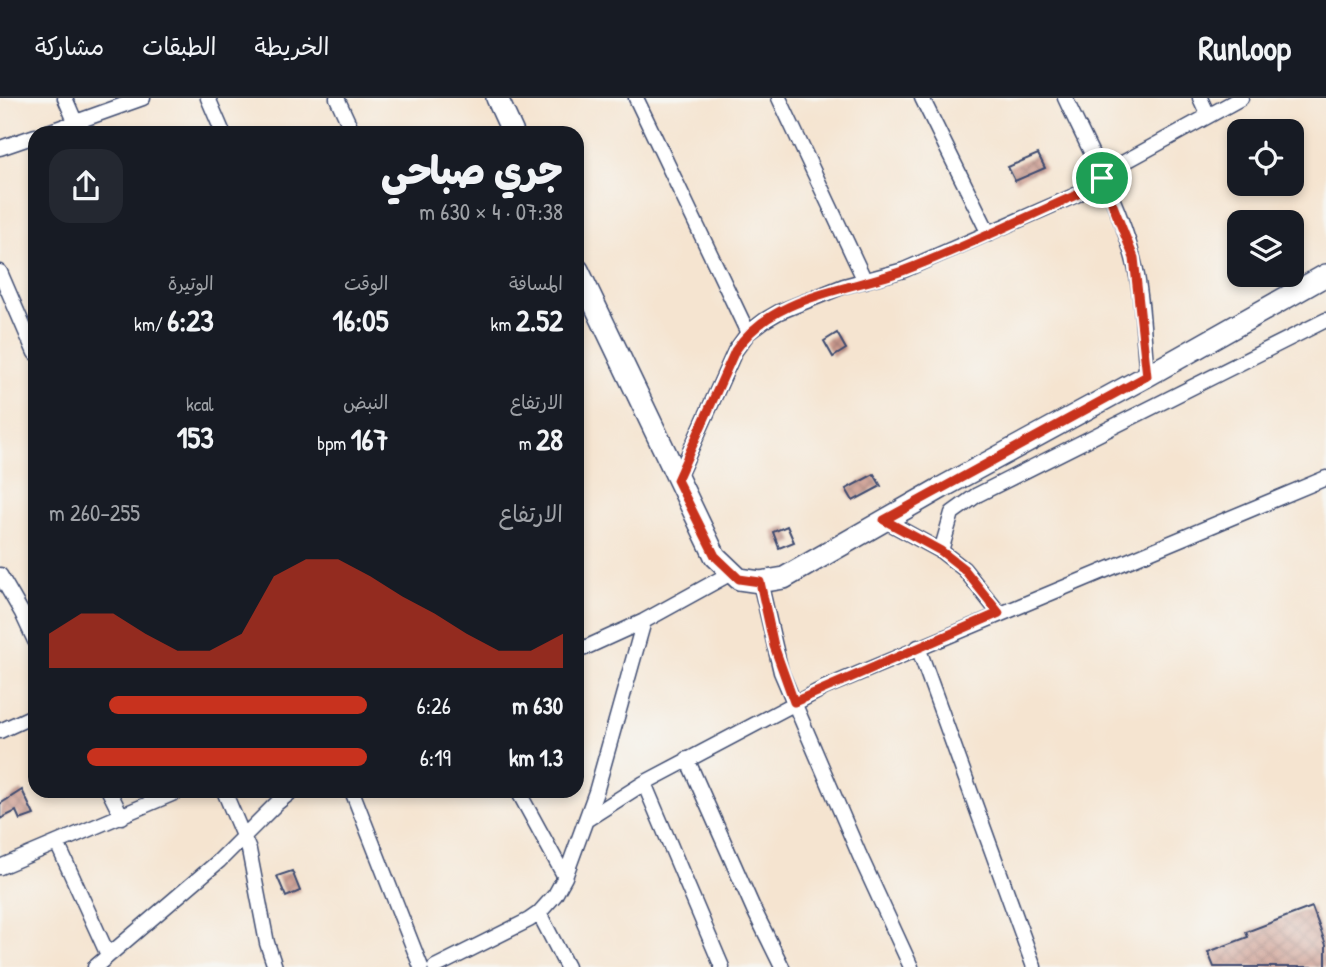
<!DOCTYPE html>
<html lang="ar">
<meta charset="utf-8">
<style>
:root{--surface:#171b24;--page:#242831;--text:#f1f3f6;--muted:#9ea1a6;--line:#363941;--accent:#c8321e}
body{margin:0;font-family:"Patrick Hand","Playpen Sans Arabic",sans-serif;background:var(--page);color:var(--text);direction:rtl;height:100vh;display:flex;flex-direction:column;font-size:26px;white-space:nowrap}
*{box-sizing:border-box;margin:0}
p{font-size:23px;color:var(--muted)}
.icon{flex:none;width:38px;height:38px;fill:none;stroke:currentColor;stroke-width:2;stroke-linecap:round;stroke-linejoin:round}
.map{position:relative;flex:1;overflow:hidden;direction:ltr}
.details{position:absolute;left:28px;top:28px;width:556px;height:672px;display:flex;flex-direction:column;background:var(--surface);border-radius:21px;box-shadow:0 4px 10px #0003;direction:rtl}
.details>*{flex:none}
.fabs{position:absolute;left:1227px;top:21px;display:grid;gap:14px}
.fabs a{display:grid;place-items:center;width:77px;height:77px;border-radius:14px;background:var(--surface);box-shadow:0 4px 10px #0003;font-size:35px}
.pin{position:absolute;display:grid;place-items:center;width:60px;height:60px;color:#fff;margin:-30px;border:4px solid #fff;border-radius:50%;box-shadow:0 2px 7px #0007}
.round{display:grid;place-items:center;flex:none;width:74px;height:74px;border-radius:21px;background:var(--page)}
.summary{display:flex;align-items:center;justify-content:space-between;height:119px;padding:0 21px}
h1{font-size:38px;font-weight:800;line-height:52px}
.stats{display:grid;grid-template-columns:repeat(3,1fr);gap:10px;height:119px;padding:7px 21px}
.stats div{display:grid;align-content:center}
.stats b{font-size:30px;font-weight:800}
.stats small{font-size:19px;font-weight:400}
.stats p{font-size:19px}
.chart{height:196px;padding:14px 21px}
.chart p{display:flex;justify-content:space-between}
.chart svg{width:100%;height:126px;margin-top:7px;fill:var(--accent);opacity:.7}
ul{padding:0 21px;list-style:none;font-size:23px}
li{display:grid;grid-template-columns:112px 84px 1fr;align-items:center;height:52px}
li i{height:18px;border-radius:9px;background:var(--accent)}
header{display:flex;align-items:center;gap:42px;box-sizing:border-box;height:98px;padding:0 35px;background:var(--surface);border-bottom:2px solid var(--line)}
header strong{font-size:33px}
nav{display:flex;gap:38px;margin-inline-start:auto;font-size:24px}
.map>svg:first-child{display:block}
</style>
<header>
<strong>Runloop</strong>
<nav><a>الخريطة</a><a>الطبقات</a><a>مشاركة</a></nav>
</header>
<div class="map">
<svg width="1326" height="869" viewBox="0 0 1326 869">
<defs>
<pattern id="building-cross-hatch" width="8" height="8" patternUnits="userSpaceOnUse" patternTransform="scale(1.75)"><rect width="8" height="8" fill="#cc9b8f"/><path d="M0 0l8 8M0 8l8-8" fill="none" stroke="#a57f78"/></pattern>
</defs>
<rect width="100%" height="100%" fill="#f6f6f2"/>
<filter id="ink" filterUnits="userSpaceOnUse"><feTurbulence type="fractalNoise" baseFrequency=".0143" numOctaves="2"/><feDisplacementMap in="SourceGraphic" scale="14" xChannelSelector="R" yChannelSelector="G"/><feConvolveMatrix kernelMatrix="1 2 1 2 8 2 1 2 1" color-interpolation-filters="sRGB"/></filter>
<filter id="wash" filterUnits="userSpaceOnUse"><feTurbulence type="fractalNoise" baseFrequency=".00686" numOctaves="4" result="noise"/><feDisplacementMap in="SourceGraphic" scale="28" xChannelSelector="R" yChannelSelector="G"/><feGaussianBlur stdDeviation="1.57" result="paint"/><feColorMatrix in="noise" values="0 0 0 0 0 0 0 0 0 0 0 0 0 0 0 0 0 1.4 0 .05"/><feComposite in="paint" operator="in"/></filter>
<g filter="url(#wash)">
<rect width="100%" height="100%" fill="#f5e4d0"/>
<g id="blocks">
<path fill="url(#building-cross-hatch)" d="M1038,56l7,14 -30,13 -7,-14z
M837,235l9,16 -13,8 -9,-16z
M874,376l7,12 -28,15 -7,-12z
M787,428l7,16 -15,6 -6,-16z
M22,692l12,25 -14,5 -4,-9 -16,8v-15z
M292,773l8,20 -14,6 -9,-21z
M1312,809l14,38v22h-112l-6,-15 40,-15 -2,-5z"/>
</g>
</g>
<g filter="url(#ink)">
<use href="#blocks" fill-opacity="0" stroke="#3c4a6f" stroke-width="2"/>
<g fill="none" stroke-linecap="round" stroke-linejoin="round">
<g stroke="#3c4a6f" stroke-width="17">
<path id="minor" d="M65,0l15,35
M208,0l15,35
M337,0l16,35
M636,0l112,235 17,-13 14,-8 65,-26 60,-16 172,-75 43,-30 122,-67
M779,0l86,183
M922,0l67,136
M1065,0c23,49 55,108 68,160 10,37 10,79 14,118
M1200,0l8,17
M45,35l98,-35
M0,50l35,-12
M0,174l35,81
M677,382l58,-129 13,-18
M884,422l57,31 23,18 35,44
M941,453l11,-38 25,-18 349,-175
M0,477l22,38 13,28
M760,484l21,90 78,182 52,113
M918,549l116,320
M578,553l66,-30
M0,633l35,-16
M687,661l67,151 28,57
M644,685l78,184
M109,693l13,26
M224,693l25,59 18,93 8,24
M352,693l69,176
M518,693l47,86
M586,722l58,-37 180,-95 502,-210
M57,745l51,112
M0,769l179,-76
M539,815l28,54
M95,869l124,-106 58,-58 15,-12
M435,869l94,-47 10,-7 16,-18 10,-18 31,-85 48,-171 87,-48"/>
</g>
<g stroke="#3c4a6f" stroke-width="24">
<path id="secondary" d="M497,0l16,35
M578,172l137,286 24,23 21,3 24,-4 157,-90 206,-112 179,-101"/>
</g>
<use href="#minor" stroke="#fff" stroke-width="14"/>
<use href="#secondary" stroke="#fff" stroke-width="21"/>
</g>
</g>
<g fill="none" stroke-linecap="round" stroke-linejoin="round" filter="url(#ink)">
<g stroke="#fff" stroke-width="14">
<path id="route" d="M1102,80l32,80 13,118 -263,144 57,31 23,18 35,44 -205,89 -20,-56 -14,-64 -21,-3 -24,-23 -38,-76 58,-129c36,-56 113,-60 170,-81 58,-22 115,-50 171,-75z"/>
</g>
<use href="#route" stroke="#c8321e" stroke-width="9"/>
</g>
</svg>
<div class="fabs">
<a><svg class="icon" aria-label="locate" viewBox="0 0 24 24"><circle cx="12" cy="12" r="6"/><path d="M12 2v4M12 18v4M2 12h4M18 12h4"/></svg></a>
<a><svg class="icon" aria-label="layers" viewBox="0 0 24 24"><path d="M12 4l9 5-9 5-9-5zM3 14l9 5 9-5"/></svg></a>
</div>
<div class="pin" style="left:1102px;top:80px;background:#1e9e55"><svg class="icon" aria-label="arrive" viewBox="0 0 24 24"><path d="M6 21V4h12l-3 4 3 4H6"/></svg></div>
<section class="details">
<div class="summary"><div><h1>جري صباحي</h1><p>07:38 · 4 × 630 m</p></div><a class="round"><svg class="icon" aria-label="share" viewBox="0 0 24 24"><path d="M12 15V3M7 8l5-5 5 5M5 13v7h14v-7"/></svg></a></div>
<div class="stats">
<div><p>المسافة</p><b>2.52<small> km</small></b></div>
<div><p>الوقت</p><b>16:05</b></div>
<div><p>الوتيرة</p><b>6:23<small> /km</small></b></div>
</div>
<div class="stats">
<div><p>الارتفاع</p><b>28<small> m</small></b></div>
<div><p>النبض</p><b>167<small> bpm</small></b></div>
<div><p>kcal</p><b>153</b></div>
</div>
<div class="chart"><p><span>الارتفاع</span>255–260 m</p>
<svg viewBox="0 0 160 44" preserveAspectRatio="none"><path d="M0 44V32L10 25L20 25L30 32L40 38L50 38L60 32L70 12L80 6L90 6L100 12L110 19L120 25L130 32L140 38L150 38L160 32V44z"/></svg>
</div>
<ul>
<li><b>630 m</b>6:26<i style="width:81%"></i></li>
<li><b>1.3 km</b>6:19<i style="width:88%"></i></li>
</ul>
</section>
</div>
